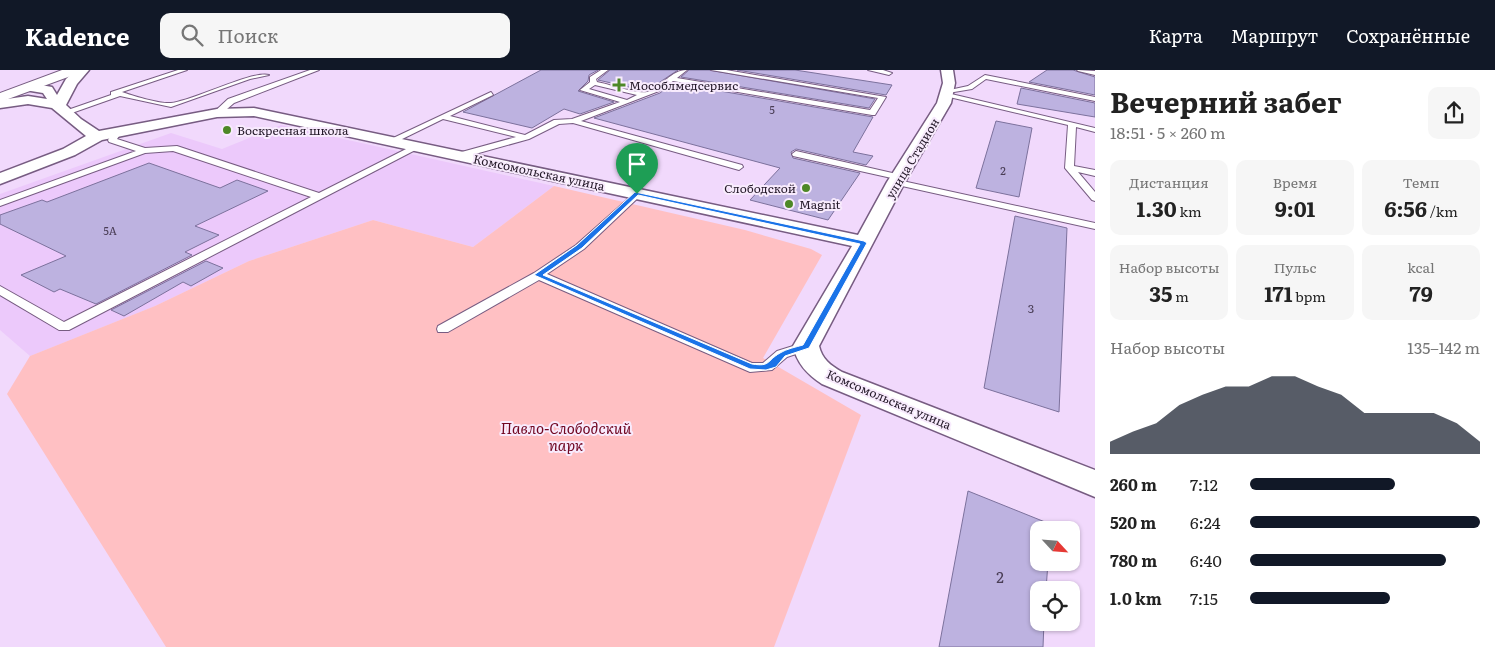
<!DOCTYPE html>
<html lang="ru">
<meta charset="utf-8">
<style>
:root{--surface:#fff;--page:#f6f6f6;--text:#222;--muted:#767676;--accent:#111827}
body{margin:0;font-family:Literata,serif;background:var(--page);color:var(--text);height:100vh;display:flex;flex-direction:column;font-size:19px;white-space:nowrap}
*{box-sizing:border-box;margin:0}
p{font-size:16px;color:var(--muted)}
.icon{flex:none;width:28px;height:28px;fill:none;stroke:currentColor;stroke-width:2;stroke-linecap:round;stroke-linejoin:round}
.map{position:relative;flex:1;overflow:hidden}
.panel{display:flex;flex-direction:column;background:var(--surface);width:400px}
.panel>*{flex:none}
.needle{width:32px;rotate:116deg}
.buttons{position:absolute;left:1030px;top:451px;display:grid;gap:10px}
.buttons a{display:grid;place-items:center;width:50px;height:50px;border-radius:10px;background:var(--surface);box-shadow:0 1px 4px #0004;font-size:25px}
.pin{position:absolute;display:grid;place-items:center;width:42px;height:42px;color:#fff;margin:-51px -21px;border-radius:50% 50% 50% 0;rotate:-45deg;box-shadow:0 0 5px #0007}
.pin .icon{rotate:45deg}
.round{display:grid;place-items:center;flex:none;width:52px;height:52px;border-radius:10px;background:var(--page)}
.head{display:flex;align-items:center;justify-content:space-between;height:85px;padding:0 15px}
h1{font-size:28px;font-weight:700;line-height:38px}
.metrics{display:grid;grid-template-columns:repeat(3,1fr);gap:8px;height:85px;padding:5px 15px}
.metrics div{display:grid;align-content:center;border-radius:10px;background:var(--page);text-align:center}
.metrics b{font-size:21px;font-weight:700}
.metrics small{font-size:14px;font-weight:400}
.metrics p{font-size:14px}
.chart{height:140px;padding:10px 15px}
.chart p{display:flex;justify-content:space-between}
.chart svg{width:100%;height:90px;margin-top:5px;fill:var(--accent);opacity:.7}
ul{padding:0 15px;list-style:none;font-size:16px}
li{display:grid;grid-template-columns:80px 60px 1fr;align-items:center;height:38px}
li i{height:12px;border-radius:6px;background:var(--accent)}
header{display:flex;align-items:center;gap:30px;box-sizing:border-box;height:70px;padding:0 25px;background:var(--accent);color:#fff}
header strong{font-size:24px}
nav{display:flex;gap:28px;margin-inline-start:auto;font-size:18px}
.search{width:350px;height:45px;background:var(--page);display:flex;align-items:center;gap:12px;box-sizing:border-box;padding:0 18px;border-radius:10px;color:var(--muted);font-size:19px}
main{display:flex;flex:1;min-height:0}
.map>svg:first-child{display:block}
</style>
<header>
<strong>Kadence</strong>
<div class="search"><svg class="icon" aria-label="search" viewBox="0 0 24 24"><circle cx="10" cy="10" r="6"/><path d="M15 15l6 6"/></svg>Поиск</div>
<nav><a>Карта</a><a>Маршрут</a><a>Сохранённые</a></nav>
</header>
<main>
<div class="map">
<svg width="1095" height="577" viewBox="0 0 1095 577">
<rect width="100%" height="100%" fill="#f1d9fc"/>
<path fill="#ecc9fb" d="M281,55l273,61 -81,61 -100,-27 -124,41 -94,45 -125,50 -30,-26v-136l171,-61 51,16z"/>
<path fill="#ffc0c3" d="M554,116l191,44 66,19 11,6 -59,103 98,57 -87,232h-608l-159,-253 23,-38 125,-50 94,-45 124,-41 100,27z"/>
<path fill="#bdb2e0" stroke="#7c719c" d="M541,0h57l-9,5 -1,6 -10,10 36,11 -34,12 -16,-5 -32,19 -69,-16z
M610,0h68l-27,18 -9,2 -44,-10z
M689,0h20l166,29 -6,9 -188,-31z
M737,0h58l97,15 -6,10z
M1047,0h26l22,7v18l-66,-13z
M673,13l200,34 -20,35 20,4 -7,9 -70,-16 -5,3 2,6 67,15 -32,47 -78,-20 30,-32 -186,-50 66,-25z
M1021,18l74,15v14l-78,-13z
M996,51l36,7 -13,69 -43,-9z
M149,93l71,25 17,-8 31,11 -73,35 24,9 -34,17 7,3 -96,49 -36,-15 -6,3 -33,-17 45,-19 -66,-32v-9l42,-15 5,2z
M1015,146l52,12 -8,184 -75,-24z
M206,191l17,7 -32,18 -8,-4 -59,34 -13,-6z
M968,421l82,33v6h-11v32h9l-2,28h-7v32h5l-1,25h-104z"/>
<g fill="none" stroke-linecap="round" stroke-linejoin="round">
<g stroke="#775c82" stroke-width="2">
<path id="lane" d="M178,0h9l-65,22c11,4 38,12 49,11 21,-2 82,-33 98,-28l-19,4 -79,28 -51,-11 -51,18 -7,-2 49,-17v-3z
M310,0h9l-85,33 -14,12 -7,-2 15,-14z
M601,0h7l-12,9 1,3c11,2 40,12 50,10 15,-5 24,-22 40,-22l-10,8 193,32 8,-12 -167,-28h15l160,27 -11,18h-3l-199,-34 -14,10 -78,30 161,44 1,2 -4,3 -166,-47 -14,1 -30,15 -68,19 -4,-3 1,-2 58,-16 -73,-18 -47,23 -7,-2 102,-48 2,3 -43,21 75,19 29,-15 18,-1 48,-17 -40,-12 10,-8v-5zM595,15l42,10 -10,5 -38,-11z
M868,0h15l9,3 -3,2z
M1077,0l18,1v4l-17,-4z
M985,5l110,22v4l-109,-22 -14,10 -24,4 -3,-2 23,-5z
M947,23l148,35v4l-19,-5 -2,39 21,4v6l-17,-4 17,20v9l-3,-1 -27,-32 3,-43 -123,-29z
M114,61l7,2 -4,6 28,9 32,-2 142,47 97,-49 7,2 -354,184h-10l-59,-35v-9l64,36 247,-125 -138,-46 -28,2 -145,53v-6l136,-49 -27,-9 -1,-2z
M796,81l105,24 2,2 -5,3 197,43v6l-202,-45 -2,-2 5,-3 -103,-23 -1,-2z
M637,121l5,3 -2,2 -56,53 -37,25 205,89h11l14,-12 29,-9 7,4 -2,3 -24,8 -15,13 -22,2 -211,-92 -91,52h-10l-1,-3 1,-3 96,-53 42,-28z"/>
</g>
<g stroke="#775c82" stroke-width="3">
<path id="street" d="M76,0h13l-12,14 -11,21 15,14 18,12 118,-22 37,-1 604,127 29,-53 50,-79 6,-20 -2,-13h12l2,13 -4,20 -46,79 -86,164c3,13 11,19 23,26l253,98v27l-273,-113c-14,-9 -25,-20 -29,-38l59,-100 -598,-130 -37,1 -115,23 -27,15 -75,29v-11l63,-24 23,-13 -34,-28 -24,-4 -28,4v-8l28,-4 19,3 -4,-6 -18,-3 -2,-3 7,-4 22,4 5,8 9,-16z"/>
</g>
<g stroke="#775c82" stroke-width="2">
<path id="secondary" d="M62,0h18l-1,3 -79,29v-9z"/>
</g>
<use href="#lane" fill="#fff" fill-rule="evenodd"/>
<use href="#street" fill="#fff" fill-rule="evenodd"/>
<use href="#secondary" fill="#fff" fill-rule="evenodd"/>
</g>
<path fill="#1a73e8" stroke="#fff" fill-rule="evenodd" d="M635,122l229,49 3,2 -58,105 -24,8 -9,11 -10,3 -16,-1 -216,-94 43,-30zM638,125l222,49 -57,101c-7,2 -17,4 -23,8 -14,8 -9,14 -28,11l-209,-89 39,-27z"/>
<g fill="#4d8826" stroke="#f8ebfd" stroke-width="2">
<path d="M616.5 7.5h5v5h5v5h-5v5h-5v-5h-5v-5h5z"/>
<circle cx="227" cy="60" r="5"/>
<circle cx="806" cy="118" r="5"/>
<circle cx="789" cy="134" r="5"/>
</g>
<g text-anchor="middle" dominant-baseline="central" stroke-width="4" stroke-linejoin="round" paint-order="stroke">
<g font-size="11" fill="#4a3e56">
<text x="772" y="39">5</text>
<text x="1003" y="100">2</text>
<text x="110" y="160">5А</text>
</g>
<g font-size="12" fill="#231828" stroke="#f8ebfd" text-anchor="start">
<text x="629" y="15">Мособлмедсервис</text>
<text x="237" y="60">Воскресная школа</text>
<text x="796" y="118" text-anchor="end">Слободской</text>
<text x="799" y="134">Magnit</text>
</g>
<g font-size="12" fill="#231828" stroke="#f8ebfd">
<text transform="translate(912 88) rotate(-59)">улица Стадион</text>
<text transform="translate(539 102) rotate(12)">Комсомольская улица</text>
<text transform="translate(889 329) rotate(23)">Комсомольская улица</text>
</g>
<g font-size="12" fill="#4a3e56">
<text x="1031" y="238">3</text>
</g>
<g font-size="15" font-style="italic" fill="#710722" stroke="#f8ebfd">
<text x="566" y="357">Павло-Слободский<tspan x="566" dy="17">парк</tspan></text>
</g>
<g font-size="15" fill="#4a3e56">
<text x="1000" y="506">2</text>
</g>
</g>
</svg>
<div class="buttons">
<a><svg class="needle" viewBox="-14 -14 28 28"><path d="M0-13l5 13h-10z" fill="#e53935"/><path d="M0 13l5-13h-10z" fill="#767676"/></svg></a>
<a><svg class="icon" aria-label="locate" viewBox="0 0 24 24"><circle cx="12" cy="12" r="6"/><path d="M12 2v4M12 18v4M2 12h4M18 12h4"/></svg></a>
</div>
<div class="pin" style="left:637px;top:124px;background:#1e9e55"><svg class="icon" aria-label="arrive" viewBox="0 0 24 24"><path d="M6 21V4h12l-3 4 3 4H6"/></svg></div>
</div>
<section class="panel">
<div class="head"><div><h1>Вечерний забег</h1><p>18:51 · 5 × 260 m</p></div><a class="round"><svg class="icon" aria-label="share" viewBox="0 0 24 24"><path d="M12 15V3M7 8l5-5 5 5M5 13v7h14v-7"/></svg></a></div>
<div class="metrics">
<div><p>Дистанция</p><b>1.30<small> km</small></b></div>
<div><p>Время</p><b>9:01</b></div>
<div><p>Темп</p><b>6:56<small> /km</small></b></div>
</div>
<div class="metrics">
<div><p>Набор высоты</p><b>35<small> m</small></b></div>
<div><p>Пульс</p><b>171<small> bpm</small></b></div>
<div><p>kcal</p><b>79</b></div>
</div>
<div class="chart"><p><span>Набор высоты</span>135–142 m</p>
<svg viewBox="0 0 160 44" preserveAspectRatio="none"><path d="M0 44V38L10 33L20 29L30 20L40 15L50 11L60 11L70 6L80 6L90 11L100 15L110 24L120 24L130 24L140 24L150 29L160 38V44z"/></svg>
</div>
<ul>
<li><b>260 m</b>7:12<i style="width:63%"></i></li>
<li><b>520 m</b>6:24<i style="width:100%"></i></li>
<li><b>780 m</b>6:40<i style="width:85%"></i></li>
<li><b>1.0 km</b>7:15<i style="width:61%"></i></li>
</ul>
</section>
</main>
